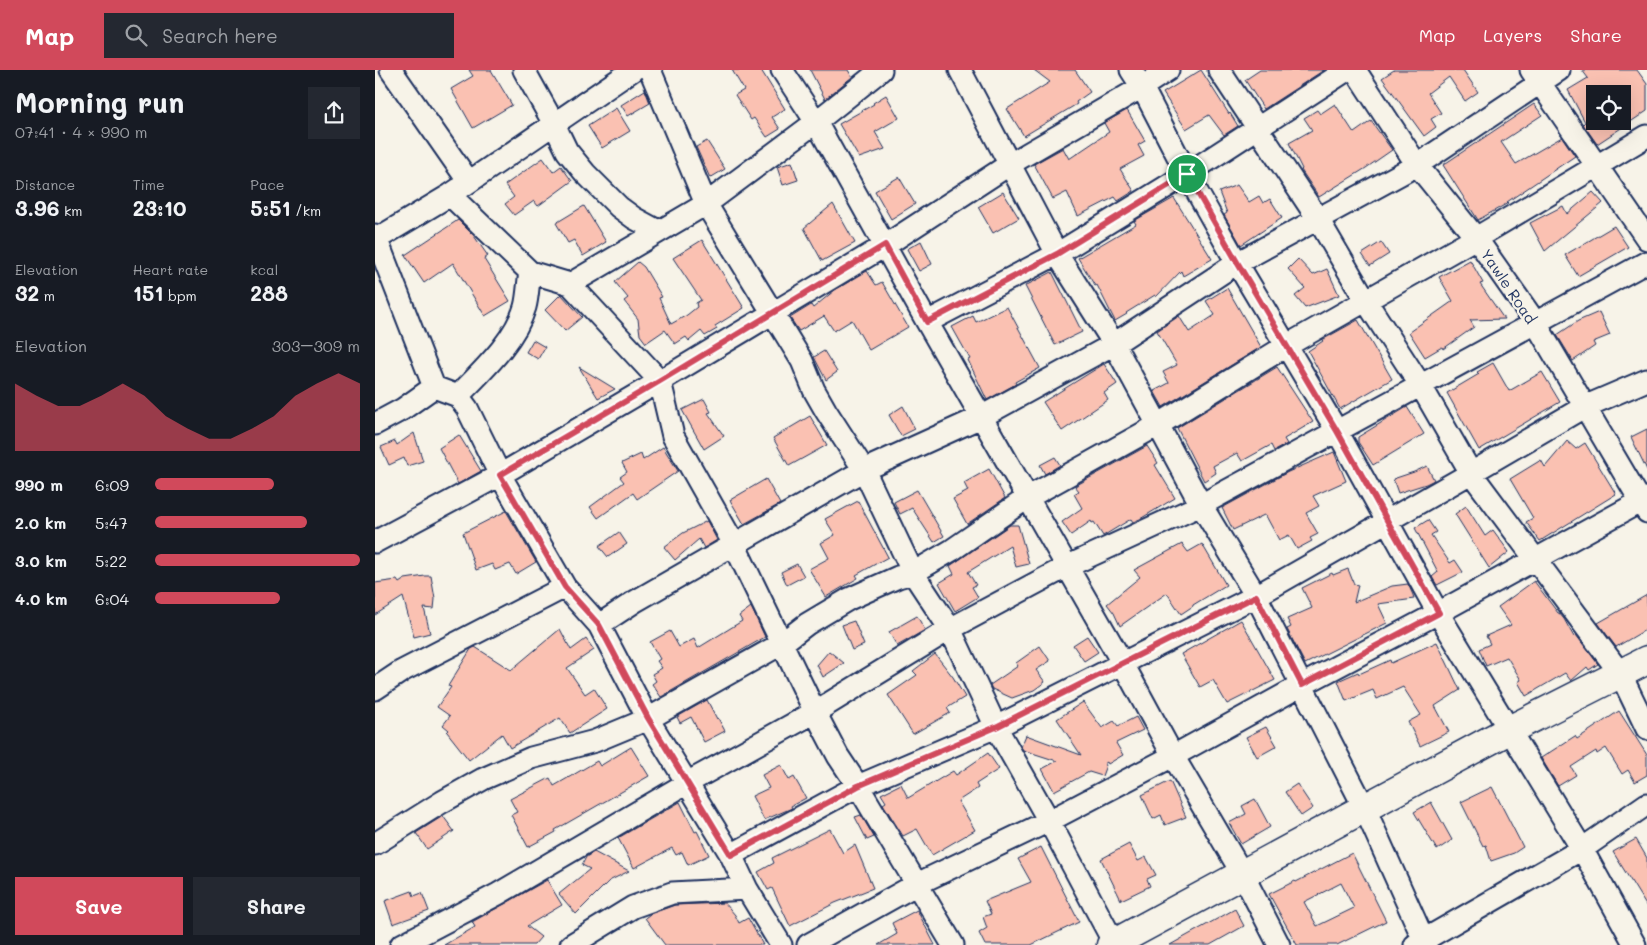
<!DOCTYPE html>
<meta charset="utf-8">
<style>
:root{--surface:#171b24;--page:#242831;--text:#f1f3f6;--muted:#9ea1a6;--accent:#d1495b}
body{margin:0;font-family:Mali,sans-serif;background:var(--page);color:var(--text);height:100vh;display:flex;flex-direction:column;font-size:19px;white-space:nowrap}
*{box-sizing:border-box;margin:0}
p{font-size:16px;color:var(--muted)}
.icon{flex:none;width:28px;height:28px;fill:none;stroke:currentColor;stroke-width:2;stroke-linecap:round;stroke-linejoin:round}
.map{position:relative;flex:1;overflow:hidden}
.side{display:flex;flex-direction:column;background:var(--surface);width:375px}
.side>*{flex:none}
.fabs{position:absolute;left:1211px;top:15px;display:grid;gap:10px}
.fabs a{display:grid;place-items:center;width:45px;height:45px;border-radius:0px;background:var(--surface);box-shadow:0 5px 20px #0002;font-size:25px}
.pin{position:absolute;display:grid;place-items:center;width:42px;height:42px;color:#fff;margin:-21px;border:2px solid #fff;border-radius:50%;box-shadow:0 1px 5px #0007}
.round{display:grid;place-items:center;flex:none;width:52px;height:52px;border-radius:0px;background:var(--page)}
.summary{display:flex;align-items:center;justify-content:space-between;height:85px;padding:0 15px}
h1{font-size:28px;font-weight:800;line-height:38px}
.metrics{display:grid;grid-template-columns:repeat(3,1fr);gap:8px;height:85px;padding:5px 15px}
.metrics div{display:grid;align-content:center}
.metrics b{font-size:21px;font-weight:800}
.metrics small{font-size:14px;font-weight:400}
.metrics p{font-size:14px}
.chart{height:140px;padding:10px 15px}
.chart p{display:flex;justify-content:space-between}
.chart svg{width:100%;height:90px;margin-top:5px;fill:var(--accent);opacity:.7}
.cta{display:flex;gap:10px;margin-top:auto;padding:10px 15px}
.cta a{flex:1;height:58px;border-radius:0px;background:var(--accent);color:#fff;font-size:20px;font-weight:800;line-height:58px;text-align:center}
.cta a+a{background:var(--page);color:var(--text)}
ul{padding:0 15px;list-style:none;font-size:16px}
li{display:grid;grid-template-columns:80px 60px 1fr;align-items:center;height:38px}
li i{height:12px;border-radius:6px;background:var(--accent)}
header{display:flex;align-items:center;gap:30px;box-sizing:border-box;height:70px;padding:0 25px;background:var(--accent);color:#fff}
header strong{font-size:24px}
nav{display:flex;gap:28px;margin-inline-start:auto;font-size:18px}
.search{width:350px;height:45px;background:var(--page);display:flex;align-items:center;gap:12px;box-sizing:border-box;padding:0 18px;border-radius:0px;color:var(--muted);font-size:19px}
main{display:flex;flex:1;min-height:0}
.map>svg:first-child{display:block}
</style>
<header>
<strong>Map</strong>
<div class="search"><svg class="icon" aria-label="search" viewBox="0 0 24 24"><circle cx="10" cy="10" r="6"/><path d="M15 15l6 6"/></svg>Search here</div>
<nav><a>Map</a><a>Layers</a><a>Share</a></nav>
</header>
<main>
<section class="side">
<div class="summary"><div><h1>Morning run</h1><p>07:41 · 4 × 990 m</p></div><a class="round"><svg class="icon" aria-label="share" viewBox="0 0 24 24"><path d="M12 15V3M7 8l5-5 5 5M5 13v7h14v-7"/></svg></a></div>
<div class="metrics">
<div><p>Distance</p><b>3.96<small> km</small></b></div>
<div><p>Time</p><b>23:10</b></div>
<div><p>Pace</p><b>5:51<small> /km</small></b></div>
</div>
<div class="metrics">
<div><p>Elevation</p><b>32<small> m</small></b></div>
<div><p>Heart rate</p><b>151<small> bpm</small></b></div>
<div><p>kcal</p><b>288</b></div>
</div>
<div class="chart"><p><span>Elevation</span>303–309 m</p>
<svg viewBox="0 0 160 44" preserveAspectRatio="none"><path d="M0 44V11L10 17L20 22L30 22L40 17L50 11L60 17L70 27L80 33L90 38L100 38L110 33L120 27L130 17L140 11L150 6L160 11V44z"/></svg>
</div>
<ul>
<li><b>990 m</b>6:09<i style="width:58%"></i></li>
<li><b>2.0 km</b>5:47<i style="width:74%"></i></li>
<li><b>3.0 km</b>5:22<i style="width:100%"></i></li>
<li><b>4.0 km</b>6:04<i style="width:61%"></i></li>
</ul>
<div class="cta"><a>Save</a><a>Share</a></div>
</section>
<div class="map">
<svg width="1272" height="875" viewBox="0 0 1272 875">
<rect width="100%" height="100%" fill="#f7f3e8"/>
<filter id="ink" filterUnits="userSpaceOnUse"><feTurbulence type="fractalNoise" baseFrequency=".02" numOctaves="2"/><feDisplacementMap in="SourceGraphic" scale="10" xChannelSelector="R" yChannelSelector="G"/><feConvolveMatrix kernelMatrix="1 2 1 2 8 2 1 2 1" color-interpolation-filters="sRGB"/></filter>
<g filter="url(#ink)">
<path fill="#fac1b2" stroke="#1b2f5e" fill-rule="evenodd" d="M94,0h22l21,35 -39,23 -22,-39 22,-13z
M357,0h29l24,39 -13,8 8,12 -13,8 -13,-19 -3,2 -16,-25 9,-5z
M435,0h38l4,7 -27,22z
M659,0h41l15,22 -14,10 1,2 -53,32 -17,-27 43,-27z
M826,0l28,44 1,-1 8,13 -14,9 -15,-20 -23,14 -23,-36z
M885,0h64l-60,39 -19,-29z
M1019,0h69l15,22 -13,9 -16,-24 -21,16 13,20 -10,6 5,8 -12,9 -42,-58z
M1207,0h55l10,14v27l-50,33 -14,-20 2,-2 -17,-32 20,-12zM1220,24h28v27h-28z
M270,20l5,13 -22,13 -7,-11z
M511,25l13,23 -24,14 10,17 -26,9 -20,-34 35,-20 -1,-1z
M960,34l19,29 17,-12 21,29 -26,18 -47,29 -18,-27 1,-1 -13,-26 23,-13 -8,-12 13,-8 3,4z
M1159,34l8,11 -41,27 15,22 46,-27 13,19 -68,46 1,1 -30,17 -35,-55z
M241,38l14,23 -28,17 -14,-22z
M752,40l18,31 -7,4 6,11 -24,13 14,22 -16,10 -3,-4 -37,19 -11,-24 -14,7 -19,-35 29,-16 6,11 40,-27 -5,-9z
M332,71l18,28 -15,9 -14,-31z
M168,88l10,14 8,-6 11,15 -34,25 -4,-5 -20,14 -9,-11 9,-7 -9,-12z
M417,92l6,18 -15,5 -6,-18z
M524,107l16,27 -24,15 -16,-28z
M862,115l12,17 10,-6 4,7 7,-4 12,19 -41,27 -17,-30 3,-2 -8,-21z
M628,122l16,26 -26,15 -15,-26z
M1218,122l10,11 -58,48 -15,-28 33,-17 4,8z
M799,128l38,61 -29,17 -2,-5 -25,26 -1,-2 -29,18 1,1 -12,7 -18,-36 -2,1 -17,-28 58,-34 -2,-3z
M458,134l22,39 -33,18 -18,-33z
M209,136l22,36 -23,14 -9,-16 -6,3 -12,-20z
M83,150l16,16 14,20 -4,3 26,42 -25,15 -32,-53 -29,20 -19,-28z
M1239,156l14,21 -50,29 -13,-21z
M327,170l42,68 -29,18 2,3 -12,7 -4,-5 -12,10 -3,-4 -11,7 -10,-14 -19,13 -6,-8 -2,-16 -14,-18 4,-3 -13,-16 23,-20 6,5 18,30 -3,1 12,26 16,-9 10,-8 -1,-4 5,-3 -28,-42z
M546,171l11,23 -13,7 -12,-22z
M1006,172l8,12 -19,12 -8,-12z
M923,189l15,16 14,-6 12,26 -34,13 -10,-12 10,-8 -17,-19z
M1095,190l13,23 -3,1 24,35 -34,1 4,7 -31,22 -1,-2 -17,10 -16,-25 44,-31 -14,-24z
M492,201l9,14 6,-3 26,45 -39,23 -17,-30 -18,11 -10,-15 -25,15 -9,-13 21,-13 2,3 22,-18z
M677,202l30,60 -27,13 -30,-59z
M852,218l34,59 -98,60 -9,-16 15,-8 -6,-11 14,-7 -20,-34 22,-15 10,16 26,-17 -9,-14z
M186,224l21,23 -17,14 -20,-21z
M632,237l33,61 -25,14 1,2 -29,16 -19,-40 2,-1 -18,-32 21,-11 3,6z
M1224,242l11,23 -17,7 2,4 -22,15 -16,-26 21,-14z
M983,250l34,59 -52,30 -32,-58 15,-10 -1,-1z
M158,270l12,7 -7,12 -12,-7z
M449,281l13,21 -11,8 -12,-23z
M1118,293l16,28 33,-19 18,30 -81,48 -32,-57 32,-19 -2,-2z
M729,294l13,20 -13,9 4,7 -46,31 -19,-29z
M204,297l36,22 -17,9z
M902,297l36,55 -29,17 3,5 -13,7 -3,-6 -29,16 -5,-8 -24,13 3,7 -12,8 -27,-53z
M329,329l7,13 -3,1 16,23 -20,13 -22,-39z
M528,336l12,23 -14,7 -12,-21z
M1032,337l17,27 -51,31 -15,-23v-5z
M435,346l17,29 -38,21 -16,-28z
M1272,359v41l-16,-33z
M39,363l9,28 -16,5 -3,-8 -15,7 -8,-18 14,-6 2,4z
M84,365l22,36 -23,13 -19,-36z
M1192,371l9,8 9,-6 31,51 -76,47 -14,-19 7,-4 -23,-39 31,-19 4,7z
M772,376l11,17 -3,2 20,33 -35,21 -7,3 -2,-3 -28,17 -9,-14 -2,1 -1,-2 -20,14 -9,-13 20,-14 -8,-14 5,-3 -4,-5z
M288,377l15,24 -41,28 -4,-6 -35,25 -8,-11 34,-25 -4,-5 7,-5 -5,-9 19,-9 2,6z
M959,382l12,29 -33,15 6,10 -13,7 12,21 -8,4 2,3 -15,8 -8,-14 -10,5 -13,-24h-1l-1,-1 -31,15 -11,-22 66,-36z
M680,387l5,8 -15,9 -5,-9z
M1052,396l7,14 -8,4 -28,9 -5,-14 21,-7z
M614,399l16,29 -38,26 -14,-25 15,-8 -4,-8z
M391,409l14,25 -36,20 -14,-24z
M542,420l27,46 -10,6 -22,-34 -12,6 -6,-12z
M483,431l30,56 -32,18 2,3 -32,19 -17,-28 20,-11 -8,-15 14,-8 -10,-16z
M1091,436l19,30 8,-6 16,22 -20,16 -34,-54z
M131,441l30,51 -20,12 -6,-10 -15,6 -3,-6 -16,6 -13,-37z
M1053,450l8,12 -5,3 19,28 5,-3 8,12 -26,13 -5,-8 6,-5 -23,-44z
M332,451l10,19 -13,8 -5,-9 -24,21 -11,-13 19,-14z
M635,455h8l11,39 -13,3 -6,-21 -42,26 8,13 -4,2 6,10 -23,14 -16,-28 15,-9 -4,-8z
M244,462l8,12 -19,13 -9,-11z
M807,474l6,8 14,-8 24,41 -33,20v1l-12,8 -14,-21 -47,33 -6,-13 -7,-9 33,-27 -6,-7z
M422,494l7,12 -17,9 -6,-13z
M973,499l6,15 4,1 -4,17 38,-16 16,-2 5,11 1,4 -36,5 9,19 -82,41 -18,-35 4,-2 -4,-8 25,-11 -10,-20 30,-15 1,2z
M50,506h6l4,23 -1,10 -10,-1 6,25 -16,4 -11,-40 -28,18v-32l22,-3 2,3 6,-4z
M1159,511l24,32h1l5,6 10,18 2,-2 22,29 -9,6 -2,-3 -16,14 -6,-8 -39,23 -8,-14 3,-2 -14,-23 -21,9 -7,-17 11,-5 -4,-8 25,-11 -13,-18z
M1272,525v34l-31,18 -18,-24z
M376,537l14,30 -104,60 -9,-13 4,-3 -4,-7 10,-6 -5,-7 3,-2 -10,-17 20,-11 9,16 15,-8 4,9 44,-27 -3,-5z
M542,546l8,14 -28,16 -8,-14z
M866,550l34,60 -48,24 -14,-24 -13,7 -19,-33z
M479,551l10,24 -12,5 -10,-25z
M185,559l11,21 15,-11 8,11 -27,18 18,26 9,-6 13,21 -37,24 -10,-15 -50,30 -8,-14 -33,26 -22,-28 2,-2 -6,-5 7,-9 -13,-9 14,-20 -3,-1 23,-37 4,-2 36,23z
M712,566l11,16 -14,9 -11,-16z
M1062,572l23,48 -25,16 14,26 -29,14 -12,-24 13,-7 -18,-28 -26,12 -4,-9 -27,11 -8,-20 20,-9 1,2 31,-14 1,3z
M665,576l10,15 -14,9 9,12 -11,8 -22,8 -20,-9 -2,-4 28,-19 -2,-3z
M454,581l15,12 -21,14 -6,-12z
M560,584l18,23 12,20 -18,11 3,5 -37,21 -25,-39 29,-20 -4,-4z
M332,630l10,19 1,-1 7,13 -21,11 -13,-25 -11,6 -3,-6z
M708,632l19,26 12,-7 4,5 18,-9 7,13 -27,13 7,12 -15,9 -1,-2 -3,2 2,1 -4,11 -13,-4 -35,19 -12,-22 15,-8 -34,-11 -2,-3 5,-12 55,20 -24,-36z
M1244,641l28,44v20l-12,7 -7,-12 -6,4 -16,-26 -9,6 -1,-3 -25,16 5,8 -18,11 -17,-28 34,-22 2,3z
M891,657l11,19 -20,11 -11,-20z
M256,677l18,29 -94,54 1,2 -28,15 -17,-32 6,-3 -7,-13 40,-21 4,8 43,-25 3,5z
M613,683l11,16 -23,15 2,4 -20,13 17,29 -43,25 -15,-26 -14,7 -20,-32 3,-2 -5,-8 20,-10 7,14 45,-27 3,4z
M406,695l8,15 5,-3 12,21 -15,8 1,2 -28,12 -12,-24 17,-8 -7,-13z
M795,711l16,36 -21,8 -4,-10 -8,4 -11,-24z
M922,714l16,24 -12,8 -16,-24z
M1117,717l31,60 -9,6 -23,8 -5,-16 -3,1 -22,-44z
M880,729l15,28 -29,17 -12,-21 17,-9 -4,-8z
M305,732l15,30 2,-1 12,24 -21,10 -6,-13 -6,3 -4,-7 -38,20 -16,-30z
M1056,732l21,38 -15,10 -23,-38z
M486,745l13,22 -7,3 -12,-23z
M68,746l11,15 -27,18 -11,-16z
M455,759l13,24 12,-8 18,43 -38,15 -45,23 -18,-38 -4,2 -10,-18 16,-9 -2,-5z
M1261,769l11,19v49l-34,-55z
M754,774l9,17 8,-4 10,18 -9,4 3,7 -29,14 -20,-41z
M666,777l38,75 -48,23h-46l-6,-12 8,-5 -4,-11 8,-3 -6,-13 46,-19 -13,-23z
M219,782l35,19 -20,10 -33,33 -17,-20 31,-25 -8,-4 4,-8z
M977,783l34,68 -49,24h-40l-28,-51 26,-13 1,1zM966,813l13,25 -37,18 -13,-24z
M172,810l15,25 -35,21 14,11 -7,8h-90l31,-18 -3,-5z
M37,821l2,5 8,-3 7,18 -36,13 -8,-23z
M350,833l10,12 4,8 9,-5 15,27h-98l-20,-27 5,-4 25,-9z
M860,839l9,17 -34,19h-40z
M542,840l18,35h-57l19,-11 -5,-11z"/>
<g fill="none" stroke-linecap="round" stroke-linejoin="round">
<g stroke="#1b2f5e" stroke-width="25">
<path id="minor" d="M16,0l78,112
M149,0l30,54 13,27 18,22 34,34 15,11 24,13
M275,0l56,134 96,157 12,29 12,21 38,59 49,103 37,56 46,98 53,94 66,124
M407,0l34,52 111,200 196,342 50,92 70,119 36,70
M585,0l97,184 57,90 44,81 43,80 55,91 109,213 61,136
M756,0l11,17 45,87 50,89 100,168 101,182 144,236 53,96
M844,0l99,149 48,82 55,85 50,87 149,200 27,56
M980,0l62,95 59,73 59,84 112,190
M1156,0l116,169
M75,125l80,77 40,12 90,97 13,55 61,108 81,168 23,44 20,30 95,159
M0,165l59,152 24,9 9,12 33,67 65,112 34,38 49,94 83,136 16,34 34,56
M0,170l75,-45 183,-125
M195,214l136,-80 110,-82 65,-52
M552,252l130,-68 130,-80 160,-104
M83,326c24,-25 57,-55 67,-89 3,-11 3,-24 5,-35
M0,354l28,-15 31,-22
M0,472l125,-67 160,-94 226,-136 124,-81 132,-77 26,-17
M224,555l35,-23 230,-132 117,-53 133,-73 123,-81 180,-98 142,-95
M0,619l27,-18 163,-84
M0,774l67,-42 41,-23 48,-21 64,-17 53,-22 133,-75 26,-20 42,-25 49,-22 15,-4 39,-23 75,-52 131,-73 128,-79 190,-108 171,-102
M356,785l127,-69 138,-59 260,-131 215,-123 113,-66 63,-27
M26,875l97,-51 189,-111 128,-71 135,-83 116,-62 135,-62 446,-243
M196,875l62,-38 39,-14 75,-4
M433,875l109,-61 132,-63 124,-65 129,-71 136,-72 209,-115
M1040,875l167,-96 65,-45"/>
</g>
<g stroke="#1b2f5e" stroke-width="31">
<path id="trunk" d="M736,875l398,-215 138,-70"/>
</g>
<use href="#minor" stroke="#f7f3e8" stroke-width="21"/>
<use href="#trunk" stroke="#f7f3e8" stroke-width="28"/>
</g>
</g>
<g fill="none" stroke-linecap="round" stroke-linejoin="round" filter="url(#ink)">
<g stroke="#fff" stroke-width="10">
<path id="route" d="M812,104l50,88 100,169 102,182 -137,72 -46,-89 -260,131 -138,59 -127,69 -83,-137 -49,-93 -34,-38 -65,-112 160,-94 225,-136 42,77 130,-68z"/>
</g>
<use href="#route" stroke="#d1495b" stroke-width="6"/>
</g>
<g text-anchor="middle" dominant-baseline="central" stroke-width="4.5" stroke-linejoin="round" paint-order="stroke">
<g font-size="15" fill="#1b2f5e" stroke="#f7f3e8">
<text transform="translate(1134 216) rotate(56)">Yawle Road</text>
</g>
</g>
</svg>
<div class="fabs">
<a><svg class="icon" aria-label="locate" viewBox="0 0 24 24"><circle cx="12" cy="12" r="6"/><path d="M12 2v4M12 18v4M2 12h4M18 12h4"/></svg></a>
</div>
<div class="pin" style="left:812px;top:104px;background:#1e9e55"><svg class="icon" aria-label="arrive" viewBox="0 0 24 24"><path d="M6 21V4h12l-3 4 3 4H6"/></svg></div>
</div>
</main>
